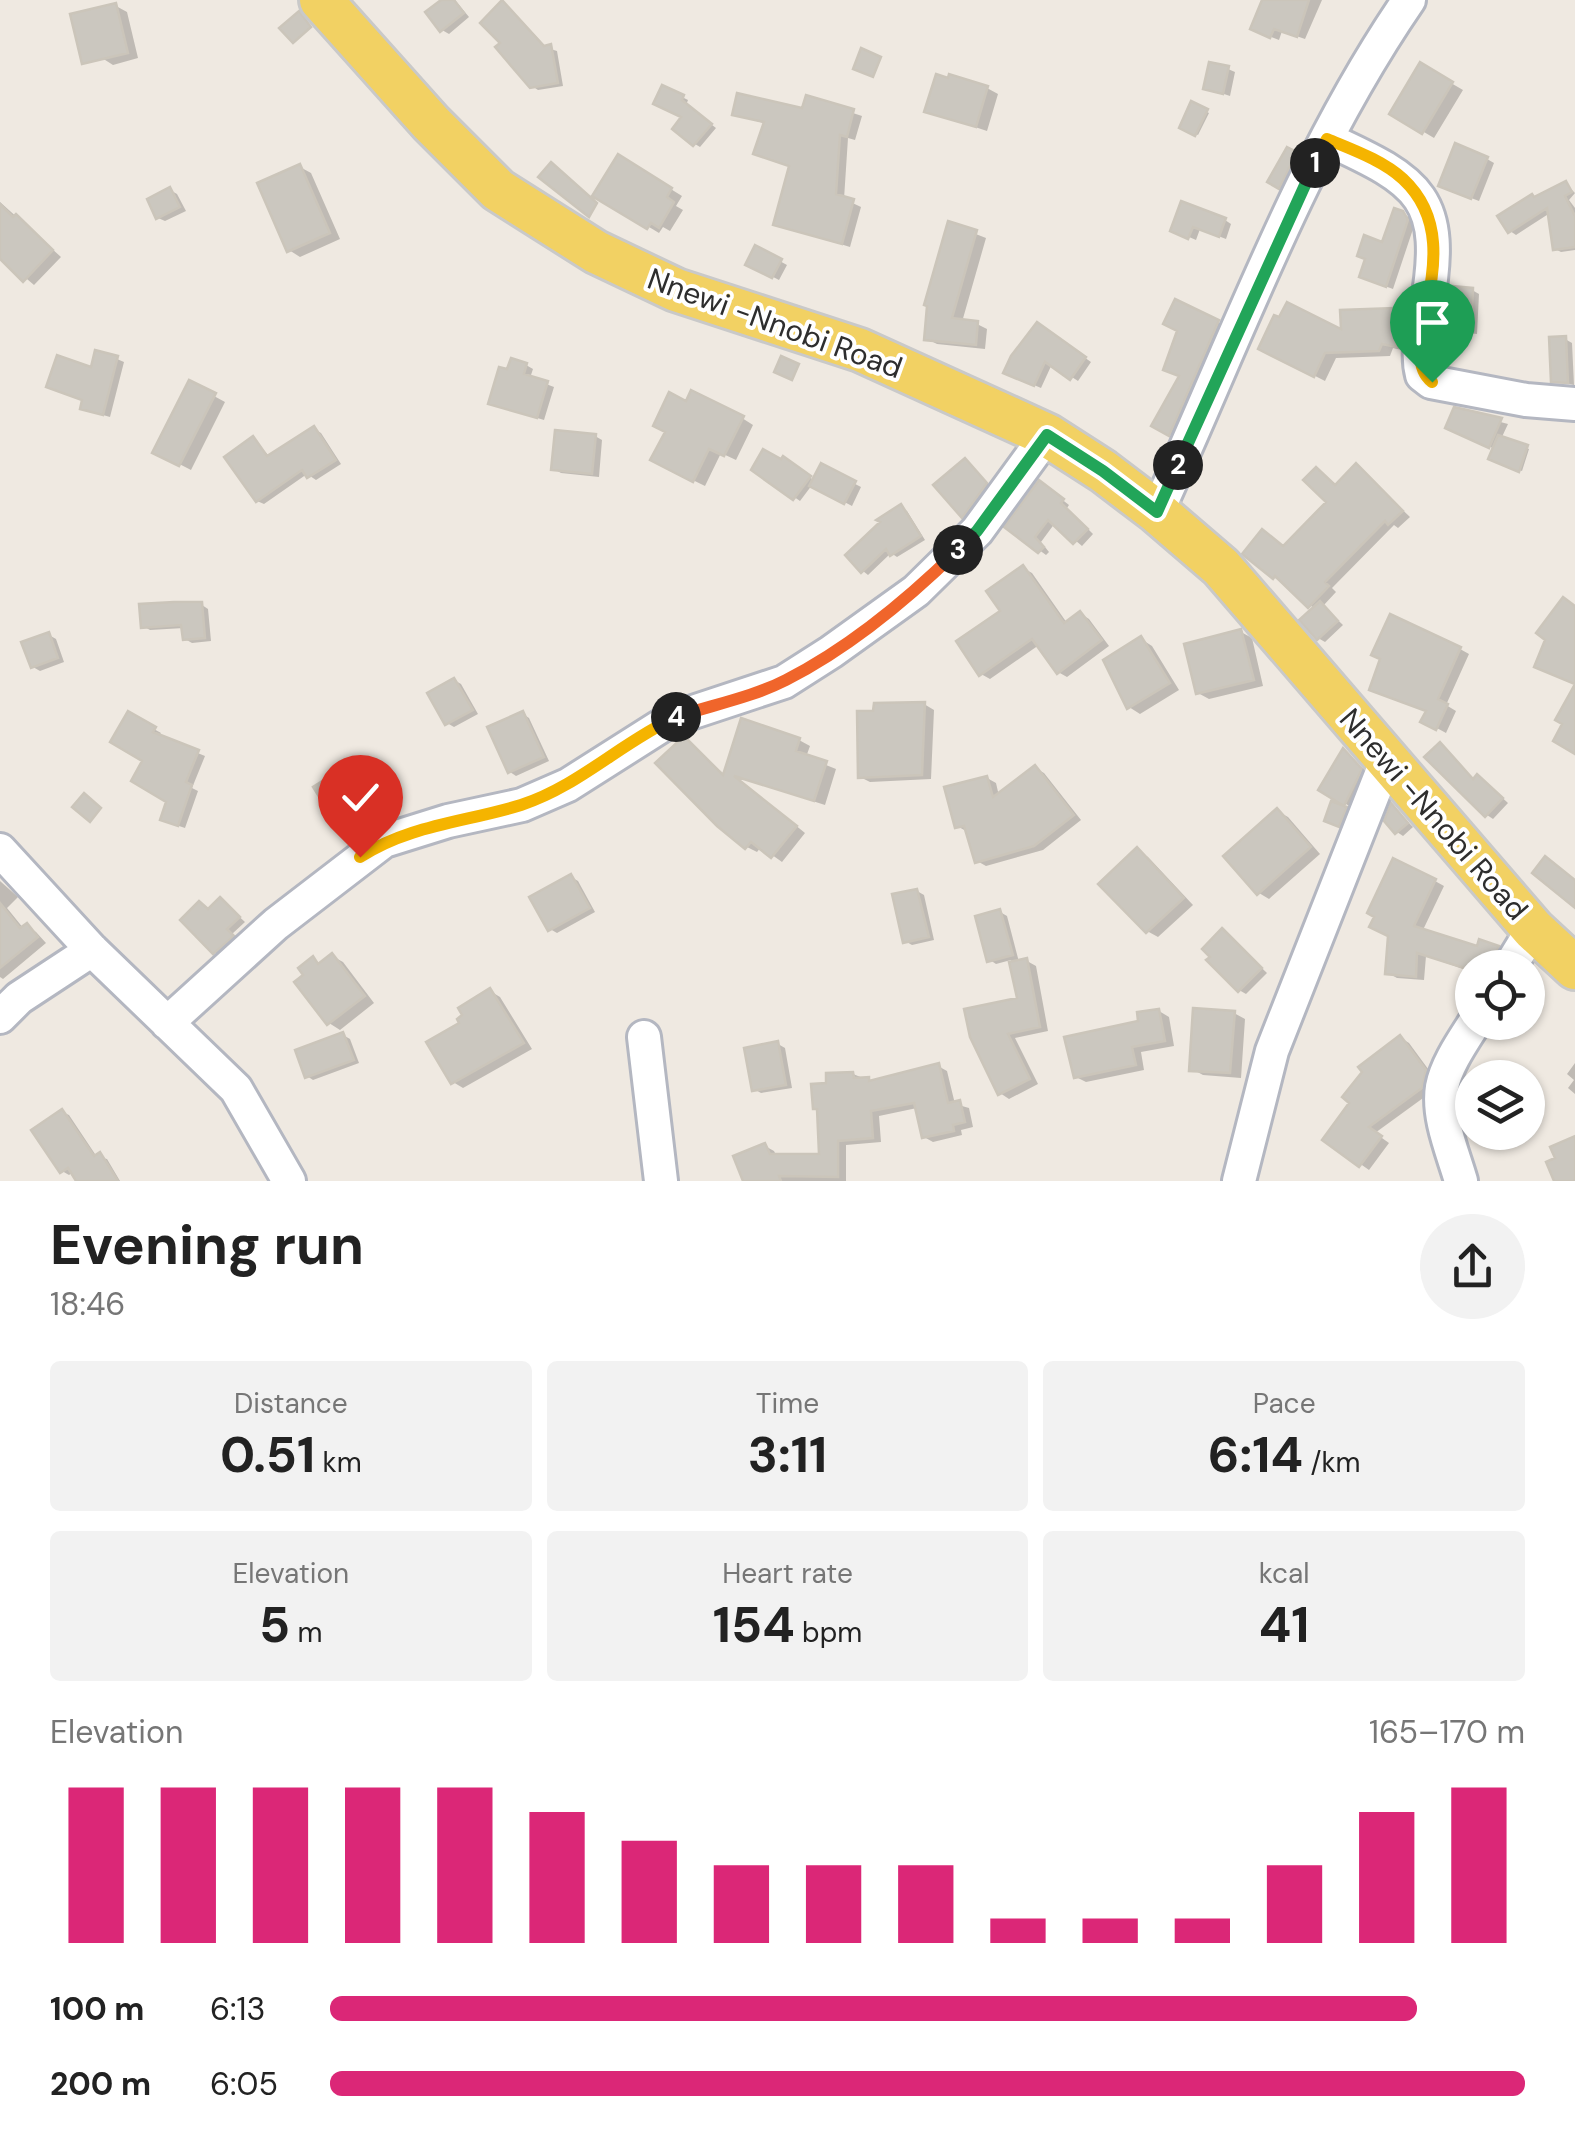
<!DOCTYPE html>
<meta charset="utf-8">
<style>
:root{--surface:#fff;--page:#f2f2f2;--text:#222;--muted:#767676;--accent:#db2777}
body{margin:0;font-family:"DM Sans",sans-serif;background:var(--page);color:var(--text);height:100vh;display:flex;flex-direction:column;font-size:38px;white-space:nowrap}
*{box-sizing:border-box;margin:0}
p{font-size:32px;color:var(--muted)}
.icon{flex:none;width:55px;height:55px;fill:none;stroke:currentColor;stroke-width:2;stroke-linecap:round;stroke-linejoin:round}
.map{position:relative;height:1181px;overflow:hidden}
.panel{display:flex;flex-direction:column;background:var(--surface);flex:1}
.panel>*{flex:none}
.controls{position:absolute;left:1455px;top:950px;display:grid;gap:20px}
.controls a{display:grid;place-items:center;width:90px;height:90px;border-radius:50%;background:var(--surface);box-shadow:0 2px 8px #0004;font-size:50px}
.pin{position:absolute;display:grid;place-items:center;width:85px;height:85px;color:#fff;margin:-102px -42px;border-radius:50% 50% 50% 0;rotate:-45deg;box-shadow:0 0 10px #0007}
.pin .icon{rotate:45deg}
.km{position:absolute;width:50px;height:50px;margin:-25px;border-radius:50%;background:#222;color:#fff;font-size:28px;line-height:50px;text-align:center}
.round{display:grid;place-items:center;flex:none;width:105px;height:105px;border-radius:52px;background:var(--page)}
.head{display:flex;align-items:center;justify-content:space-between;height:170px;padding:0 50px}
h1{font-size:55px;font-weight:700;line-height:75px}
.stats{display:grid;grid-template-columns:repeat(3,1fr);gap:15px;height:170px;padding:10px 50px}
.stats div{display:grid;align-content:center;border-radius:10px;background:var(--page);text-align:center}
.stats b{font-size:50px;font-weight:700}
.stats small{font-size:28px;font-weight:400}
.stats p{font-size:28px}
.chart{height:280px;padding:20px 50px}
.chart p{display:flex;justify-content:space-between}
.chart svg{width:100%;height:180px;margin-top:10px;stroke:var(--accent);stroke-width:6}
ul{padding:0 50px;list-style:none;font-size:32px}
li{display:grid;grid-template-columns:160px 120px 1fr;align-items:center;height:75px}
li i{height:25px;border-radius:12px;background:var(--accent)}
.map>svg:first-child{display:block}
</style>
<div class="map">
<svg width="1575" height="1181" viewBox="0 0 1575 1181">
<rect width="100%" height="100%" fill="#efe9e1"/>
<path fill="#0003" d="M445,0h10l14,17 -20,17 -7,-4z
M1264,0h58l-17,39 -23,-8 -3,9 -18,-7z
M504,2l43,46 10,3 6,35 -25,4 -6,-4 -29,-43 -20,-20z
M116,6l11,6 11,46 -25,7 -11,-7z
M1420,65l43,25 -29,48 -42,-25z
M1228,69l7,3 -5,24 -24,-8z
M664,88l24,12 -2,5 30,23 -16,19 -5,-3 -11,-27z
M987,88l11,6 -11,37 -60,-20z
M807,98l55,18 -7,24 -7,-2 -4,61 17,8 -11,40 -74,-23 15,-57 -26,-10 1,-33 -31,-10 69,-3z
M1192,105l17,8 -11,22 -16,-8z
M1288,150l14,8 -15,32 -17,-9z
M619,157l63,39 -6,10 7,4 -13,21 -7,-4 -4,6 -63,-38z
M1487,159l7,4 -15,38 -31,-12z
M300,167l11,6 29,66 -40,18 -11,-7z
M1566,184l9,9 -6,7 6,8v42l-14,2 -6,-3 -5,-36 -34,22 -6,-4 26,-32z
M170,190l7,4 9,17 -21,10 -7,-3z
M0,202l61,55 -27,28 -34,-29z
M1402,213l8,5 4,8 -21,63 -25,-9z
M1225,220l6,4 -5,15 -26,-10 -4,11 -23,-10z
M950,224l36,14 -24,84 15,2 10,5 -2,20 -48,-5 -10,-5z
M756,248l31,17 -8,15 -31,-16z
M1472,290l7,4 -2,40 -18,-2 -7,-3z
M1176,302l49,24 -49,112 -21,-13 27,-49z
M1394,310l11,7 1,34 -13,-3 -3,8 -54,2 -11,23 -53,-27 72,-21z
M1044,329l47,33 -13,19 -26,-17 -11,24 -28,-12z
M1565,339l7,4 2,42 -21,-5z
M117,359l7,3 -14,55 -21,-6 4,-41z
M526,365l7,4 -3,9 24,9 -10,33 -46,-14 11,-34z
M190,383l35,19 -34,68 -35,-18z
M687,404l55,14 11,7 -17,35 -15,-7 -16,33 -41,-20 4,-35z
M1455,410l53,14 -7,15 28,10 -7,22 -31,-13 4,-9 -40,-18z
M314,429l7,4 20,31 -25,16 -9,-6 -43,30 -7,-3 -4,-62 17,18z
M595,436l7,4 -3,37 -38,-4 -7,-4z
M966,461l26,27 -23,31 -6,-3z
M789,463l26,18 7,-14 39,20 -9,19 -40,-21 -12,16 -46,-32z
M1357,466l53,51 -12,11 -4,-3 -62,63 4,4 -13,14 20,19 -18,17 -7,-4 -3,-29 -41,-32 10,-29 46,-46 -14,-32 21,16z
M1046,487l23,18 -2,3 26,26 -11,12 -27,-23 -14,19 8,10 -3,3 -38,-28z
M901,507l6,4 18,29 -28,17 -6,-4 -23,22 -5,-4z
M1023,568l9,5 35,50 14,-9 8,5 20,27 -42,31 -9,-5 -19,-27 -49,34 -9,-5z
M202,605l6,4 3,32 -19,2 -7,-4 -1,-11 -34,2 -7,-4z
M1241,632l11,6 11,48 -54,13 -11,-6z
M49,635l7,4 8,23 -24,9 -7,-4z
M1141,639l11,7 27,44 -39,24 -11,-7z
M1460,649l9,5 -23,51 10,6 -10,22 -22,-12z
M454,680l7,4 17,30 -24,13 -7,-4z
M924,704l10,6 -3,69 -61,3 -10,-5z
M523,714l6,4 20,43 -33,15 -6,-4z
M129,715l32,18 -3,4 47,19 -13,32 6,3 -13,37 -15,-5v-22l-24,-41z
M684,739l42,37 73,-36 11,6 -4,11 30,12 -11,36 -90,-29 70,57 -23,29 -21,-15 -4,5 -10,-5z
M1440,745l35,35 9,1 24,22 -15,16 -6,-4z
M1344,751l22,23 -15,33 -30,-18z
M1035,768l9,5 37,47 -38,30 -57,16 -9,-5 -11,-30 -9,-5 30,-48 9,5 3,13z
M340,773l7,4 15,24 -23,15 -7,-4z
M1333,804l19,9 -6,15 -12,-4z
M1392,806l21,21 -10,9 -6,-4z
M1277,811l11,6 32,37 -51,45 -10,-6z
M1137,850l11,7 45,48 -35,32 -11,-6z
M571,877l7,4 17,31 -38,21 -7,-4z
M0,881l18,16 -11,11 17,21 3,-3 9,6 10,11 -43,36 -3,-2z
M1435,881l9,5 -22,46 56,17 3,-7 17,6 9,5 -7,15h-28v4l-46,-16 -2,24 -27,-2 -9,-5z
M917,891l7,4 10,45 -22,5 -7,-4z
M221,900l24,22 -13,12 7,6 -17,16 -7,-4 -5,-41z
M1000,912l7,4 12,46 8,-1 9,5 12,65 -33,7 23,46 -29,15 -9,-6 -28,-57 48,-36 -9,-40 -15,4 -6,-4z
M1223,931l44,42 -21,21 -7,-4z
M332,956l11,6 31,41 -34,27 -11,-7 -23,-47 7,-17 8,5z
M490,991l10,6 32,52 -69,39 -10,-6 10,-58z
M1159,1011l10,6 5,29 -33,6 3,18 -58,12 -10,-5z
M1234,1013l11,6 -4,59 -38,-3 -11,-6z
M343,1035l7,4 9,24 -46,17 -6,-4z
M1401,1038l8,5 25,34 -4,16 -55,40 14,10 -20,27 -44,-31z
M778,1044l7,4 7,40 -31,5 -7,-4z
M1575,1063v31l-7,-6 6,-8 -7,-6z
M938,1066l9,5 8,33 14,4 4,19 -12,3 1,5 -29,7 -9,-5 -7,-29 -38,8 2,26 -35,3v36h-101l20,-35 9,5 3,6h45l7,-72 24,-11 20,8z
M62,1112l7,3 28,42 10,2 13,22h-41l-6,-9 -4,3 -7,-4z"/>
<path fill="#cbc7bf" stroke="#cbc5ba" stroke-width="2.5" d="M441,0h13l10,13 -24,19 -15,-20z
M502,0l42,46 7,-2 7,39 -28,5 -35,-41 5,-4 -20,-20z
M1262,0h47l-12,37 -23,-8 -4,9 -20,-9z
M116,3l12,50 -46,11 -12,-50z
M299,11l12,16 -18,16 -14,-15z
M861,48l20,9 -8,20 -20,-8z
M1209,62l20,4 -6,28 -20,-5z
M1420,62l33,20 -31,52 -33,-20z
M936,74l12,4 1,-4 39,12 -12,41 -52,-15z
M662,85l22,10 -2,5 30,24 -19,22 -21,-17 9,-12 -28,-13z
M737,93l65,15 4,-13 48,14 -7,28 -7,-2 -4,59 18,5 -12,45 -69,-19 16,-59 -36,-12 11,-32 -32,-7z
M1191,101l17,8 -13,27 -16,-8z
M1455,143l33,14 -17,42 -33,-13z
M1287,147l10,5 -18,37 -12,-7z
M618,154l54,34 -5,9 7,5 -15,26 -8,-5 -4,6 -55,-33z
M551,162l46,41 -8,14 -51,-40z
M300,164l30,69 -43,19 -30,-69z
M1566,181l6,11 -7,4 10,20v31l-22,3 -6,-42 -39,25 -11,-17 35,-22 2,3z
M170,187l10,20 -24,12 -9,-20z
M1181,201l45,17 -7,19 -26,-10 -5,12 -18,-8z
M0,204l13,13 3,-3 37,36 -30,32 -23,-23z
M1394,208l9,3 5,9 -22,67 -27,-10 6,-18 -8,-3 7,-21 18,7z
M948,221l29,9 -25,88 26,3 -2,24 -52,-5 3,-34 -3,-1z
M755,245l27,14 -10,19 -27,-13z
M1452,286l21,2 -2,43 -22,-1z
M1175,299l44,21 -50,116 -18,-10 28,-50 -16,-6 14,-39 -14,-7z
M1287,302l54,27 -1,-19 54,-2 2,39 -14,-3 -3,7 -54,2 -11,24 -56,-28 16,-34 5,2z
M1037,322l49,35 -16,23 -25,-18 -11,24 -31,-13 8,-17z
M1566,336l2,47 -17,-1 -2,-45z
M95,350l23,6 -15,59 -23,-6 2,-9 -36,-13 11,-32 34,12z
M781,356l18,8 -7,16 -18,-8z
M511,358l16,5 -3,11 24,7 -11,37 -49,-14 11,-37 8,2z
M189,380l27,13 -37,73 -27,-13z
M691,390l53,26 -20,40 -15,-7 -16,33 -43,-22 15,-28 -12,-6 16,-34 17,9z
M1454,407l48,11 -13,30 -44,-20z
M314,426l22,34 -29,18 -5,-8 -46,32 -32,-45 29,-21 14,20z
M555,430l41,4 -4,40 -41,-4z
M1498,435l30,10 -9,27 -31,-13z
M763,449l18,10 2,-3 28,20 -18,24 -42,-30z
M965,458l22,25 -25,35 -29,-33z
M821,463l35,18 -12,23 -35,-18z
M1356,463l47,48 -15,14 -3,-4 -60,61 4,4 -21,22 -33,-32 -2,3 -31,-25 20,-25 21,17 43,-44 -23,-22 13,-13 19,18z
M1039,480l25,19 -3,4 27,26 -15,15 -25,-24 -13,17 9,10 -6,6 -34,-26z
M901,504l20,32 -31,20 -4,-7 -25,24 -16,-18 35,-33 -4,-2z
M1023,565l41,58 16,-12 22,29 -45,34 -25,-35 -53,37 -23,-35 44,-30 -14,-20z
M1563,597l12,9v148l-22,-13 9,-17 -7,-4 20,-36 -41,-17 11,-27 -9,-7z
M1320,601l18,20 -21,19 -18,-20z
M174,602h28l3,36 -22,2 -2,-15 -40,3 -2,-24z
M1390,614l71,33 -23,52 10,5 -12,26 -16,-8 6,-11 -57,-21 11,-31 -9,-4z
M1241,629l13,51 -58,14 -12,-50z
M49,632l9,26 -27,10 -10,-26z
M1141,636l29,47 -43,26 -24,-49z
M454,678l19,32 -28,15 -18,-32z
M925,702l-3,73 -64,3 -1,-67h16l1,-8z
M128,711l28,16 -3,5 46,18 -13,32 6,3 -14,41 -18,-6 6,-18 -35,-21 11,-20 -32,-19z
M523,711l21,46 -36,16 -21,-46z
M741,718l59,20 -4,13 31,10 -13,40 -80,-25 63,50 -26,32 -20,-16 -6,7 -28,-23 -62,-63 29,-27 39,39z
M1440,742l33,37 4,-5 26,24 -18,19 -61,-60z
M1343,748l19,21 -18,37 -26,-16z
M1035,765l39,50 -40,31 -59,17 -11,-37 -9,2 -11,-41 43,-11 6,21z
M340,770l17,27 -27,17 -17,-27z
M84,793l17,15 -11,14 -18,-15z
M1331,801l16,6 -8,20 -15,-6z
M1391,803l17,20 -13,11 -11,-13z
M1277,808l34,39 -54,48 -34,-39z
M1137,847l47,51 -38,35 -48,-49z
M1545,856l30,24v28l-43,-35z
M1393,858l43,21 -22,47 63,20 2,-7 20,7 -10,22h-25l-47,-15 -1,24 -31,-3 3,-38 -19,-9 5,-10 -7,-4z
M571,874l19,34 -42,23 -19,-34z
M917,889l12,48 -26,6 -11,-49z
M220,897l20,20 -13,12 7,7 -21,18 -33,-34 19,-19 9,8z
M0,903l20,25 7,-5 11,14 -38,31z
M1000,909l13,46 -26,7 -12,-46z
M1222,928l40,40 -24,24 -32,-32 4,-3 -8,-8z
M332,953l33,43 -38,29 -33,-43 9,-7 -5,-7 15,-12 5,8z
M1027,958l13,69 -32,7 22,45 -32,16 -28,-58 -6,-28 53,-11 -8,-36z
M490,988l34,55 -73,41 -25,-42 33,-19 -2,-4 5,-4 -4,-7z
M1193,1008l42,3 -5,62 -41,-2z
M1159,1009l6,32 -33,6 4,18 -62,13 -10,-41 74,-16 -1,-9z
M343,1032l11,28 -49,18 -10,-28z
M1400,1035l26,35 -4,18 -53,39 13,9 -23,31 -37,-27 27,-37 -7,-6 20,-25 -4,-5z
M778,1041l8,44 -34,6 -8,-43z
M939,1063l9,40 12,-3 5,22 -12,3 1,6 -32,7 -8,-35 -43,8 2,27 -35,3v36l-59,-1 2,5h-38l-10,-25 32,-13 5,11h49l-2,-45h-4l-2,-25 15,-1v-10l27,-1 1,6 15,-1v4z
M62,1109l32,47 6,-4 18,29h-42l-8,-13 -8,5 -29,-43z
M1575,1136v45h-21l-8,-19 9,-4 -5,-11z"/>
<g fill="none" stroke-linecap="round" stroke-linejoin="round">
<g stroke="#b4b7c1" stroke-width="38">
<path id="minor" d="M1327,139c94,43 119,59 100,167 -4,23 -11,46 -5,69l9,7 95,18 49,4
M1157,512c79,-172 144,-355 252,-512
M0,850l92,100 144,139 53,92
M1509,968l24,-39
M0,1017l19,-19 73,-48
M167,1023l109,-99 108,-83 64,-20 74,-16 46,-20 104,-66 112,-37 47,-30 85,-61 61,-60 70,-96
M644,1037l17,144
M1239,1181l33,-130 115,-292
M1461,1181c-8,-28 -24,-64 -19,-94 4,-22 21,-46 33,-65"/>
</g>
<g stroke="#c9c9c9" stroke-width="48">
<path id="major" d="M321,0l110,123 67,67 98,62 80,38 184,60 187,85 56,36 54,41 64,55 312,362 42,39"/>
</g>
<use href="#minor" stroke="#fff" stroke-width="32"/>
<use href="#major" stroke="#f2d163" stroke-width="42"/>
</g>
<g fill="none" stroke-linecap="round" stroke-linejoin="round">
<g stroke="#fff" stroke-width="20">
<path id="split-1" d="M1315,163l12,-24c26,11 55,21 76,40 72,67 -12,171 29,203"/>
</g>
<g stroke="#fff" stroke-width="20">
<path id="split-2" d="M1178,465l137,-302"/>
</g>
<g stroke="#fff" stroke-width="20">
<path id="split-3" d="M958,550l19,-19 70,-96 56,36 54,41 21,-47"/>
</g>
<g stroke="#fff" stroke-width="20">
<path id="split-4" d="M676,717c36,-12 77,-20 110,-37 63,-32 122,-81 172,-130"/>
</g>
<g stroke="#fff" stroke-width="20">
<path id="split-5" d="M360,857c49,-32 106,-35 161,-52 58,-19 101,-63 155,-88"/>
</g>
<use href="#split-1" stroke="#f5b400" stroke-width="12"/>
<use href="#split-2" stroke="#22a559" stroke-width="12"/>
<use href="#split-3" stroke="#22a559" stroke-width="12"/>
<use href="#split-4" stroke="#f0652b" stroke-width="12"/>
<use href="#split-5" stroke="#f5b400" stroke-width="12"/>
</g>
<g text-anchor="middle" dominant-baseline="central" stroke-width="8" stroke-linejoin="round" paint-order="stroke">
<g font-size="30" fill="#2e2e2e" stroke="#fff">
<text transform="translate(775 323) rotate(20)">Nnewi -Nnobi Road</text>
<text transform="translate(1434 814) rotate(49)">Nnewi -Nnobi Road</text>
</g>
</g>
</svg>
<div class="controls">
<a><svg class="icon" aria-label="locate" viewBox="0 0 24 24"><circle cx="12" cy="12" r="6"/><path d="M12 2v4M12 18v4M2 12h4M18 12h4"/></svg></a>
<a><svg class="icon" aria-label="layers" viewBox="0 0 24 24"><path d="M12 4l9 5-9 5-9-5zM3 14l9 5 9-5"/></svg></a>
</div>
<div class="pin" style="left:1432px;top:382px;background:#1e9e55"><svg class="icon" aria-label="arrive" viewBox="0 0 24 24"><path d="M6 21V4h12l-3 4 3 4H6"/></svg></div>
<div class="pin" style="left:360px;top:857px;background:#d93025"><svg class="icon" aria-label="check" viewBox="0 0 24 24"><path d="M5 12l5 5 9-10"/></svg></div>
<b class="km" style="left:1315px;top:163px">1</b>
<b class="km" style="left:1178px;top:465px">2</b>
<b class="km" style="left:958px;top:550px">3</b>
<b class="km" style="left:676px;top:717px">4</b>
</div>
<section class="panel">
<div class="head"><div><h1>Evening run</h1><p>18:46</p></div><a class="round"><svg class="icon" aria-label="share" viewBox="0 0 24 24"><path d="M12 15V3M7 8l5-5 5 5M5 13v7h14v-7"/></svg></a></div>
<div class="stats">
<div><p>Distance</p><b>0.51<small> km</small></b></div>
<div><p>Time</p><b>3:11</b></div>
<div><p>Pace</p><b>6:14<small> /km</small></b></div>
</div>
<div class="stats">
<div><p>Elevation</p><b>5<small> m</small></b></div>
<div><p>Heart rate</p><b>154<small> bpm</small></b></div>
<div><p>kcal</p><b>41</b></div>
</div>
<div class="chart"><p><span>Elevation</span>165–170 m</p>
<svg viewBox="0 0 160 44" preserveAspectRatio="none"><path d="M5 44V6M15 44V6M25 44V6M35 44V6M45 44V6M55 44V12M65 44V19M75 44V25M85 44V25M95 44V25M105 44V38M115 44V38M125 44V38M135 44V25M145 44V12M155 44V6"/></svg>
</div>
<ul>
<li><b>100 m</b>6:13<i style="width:91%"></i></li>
<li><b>200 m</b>6:05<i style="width:100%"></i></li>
</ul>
</section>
